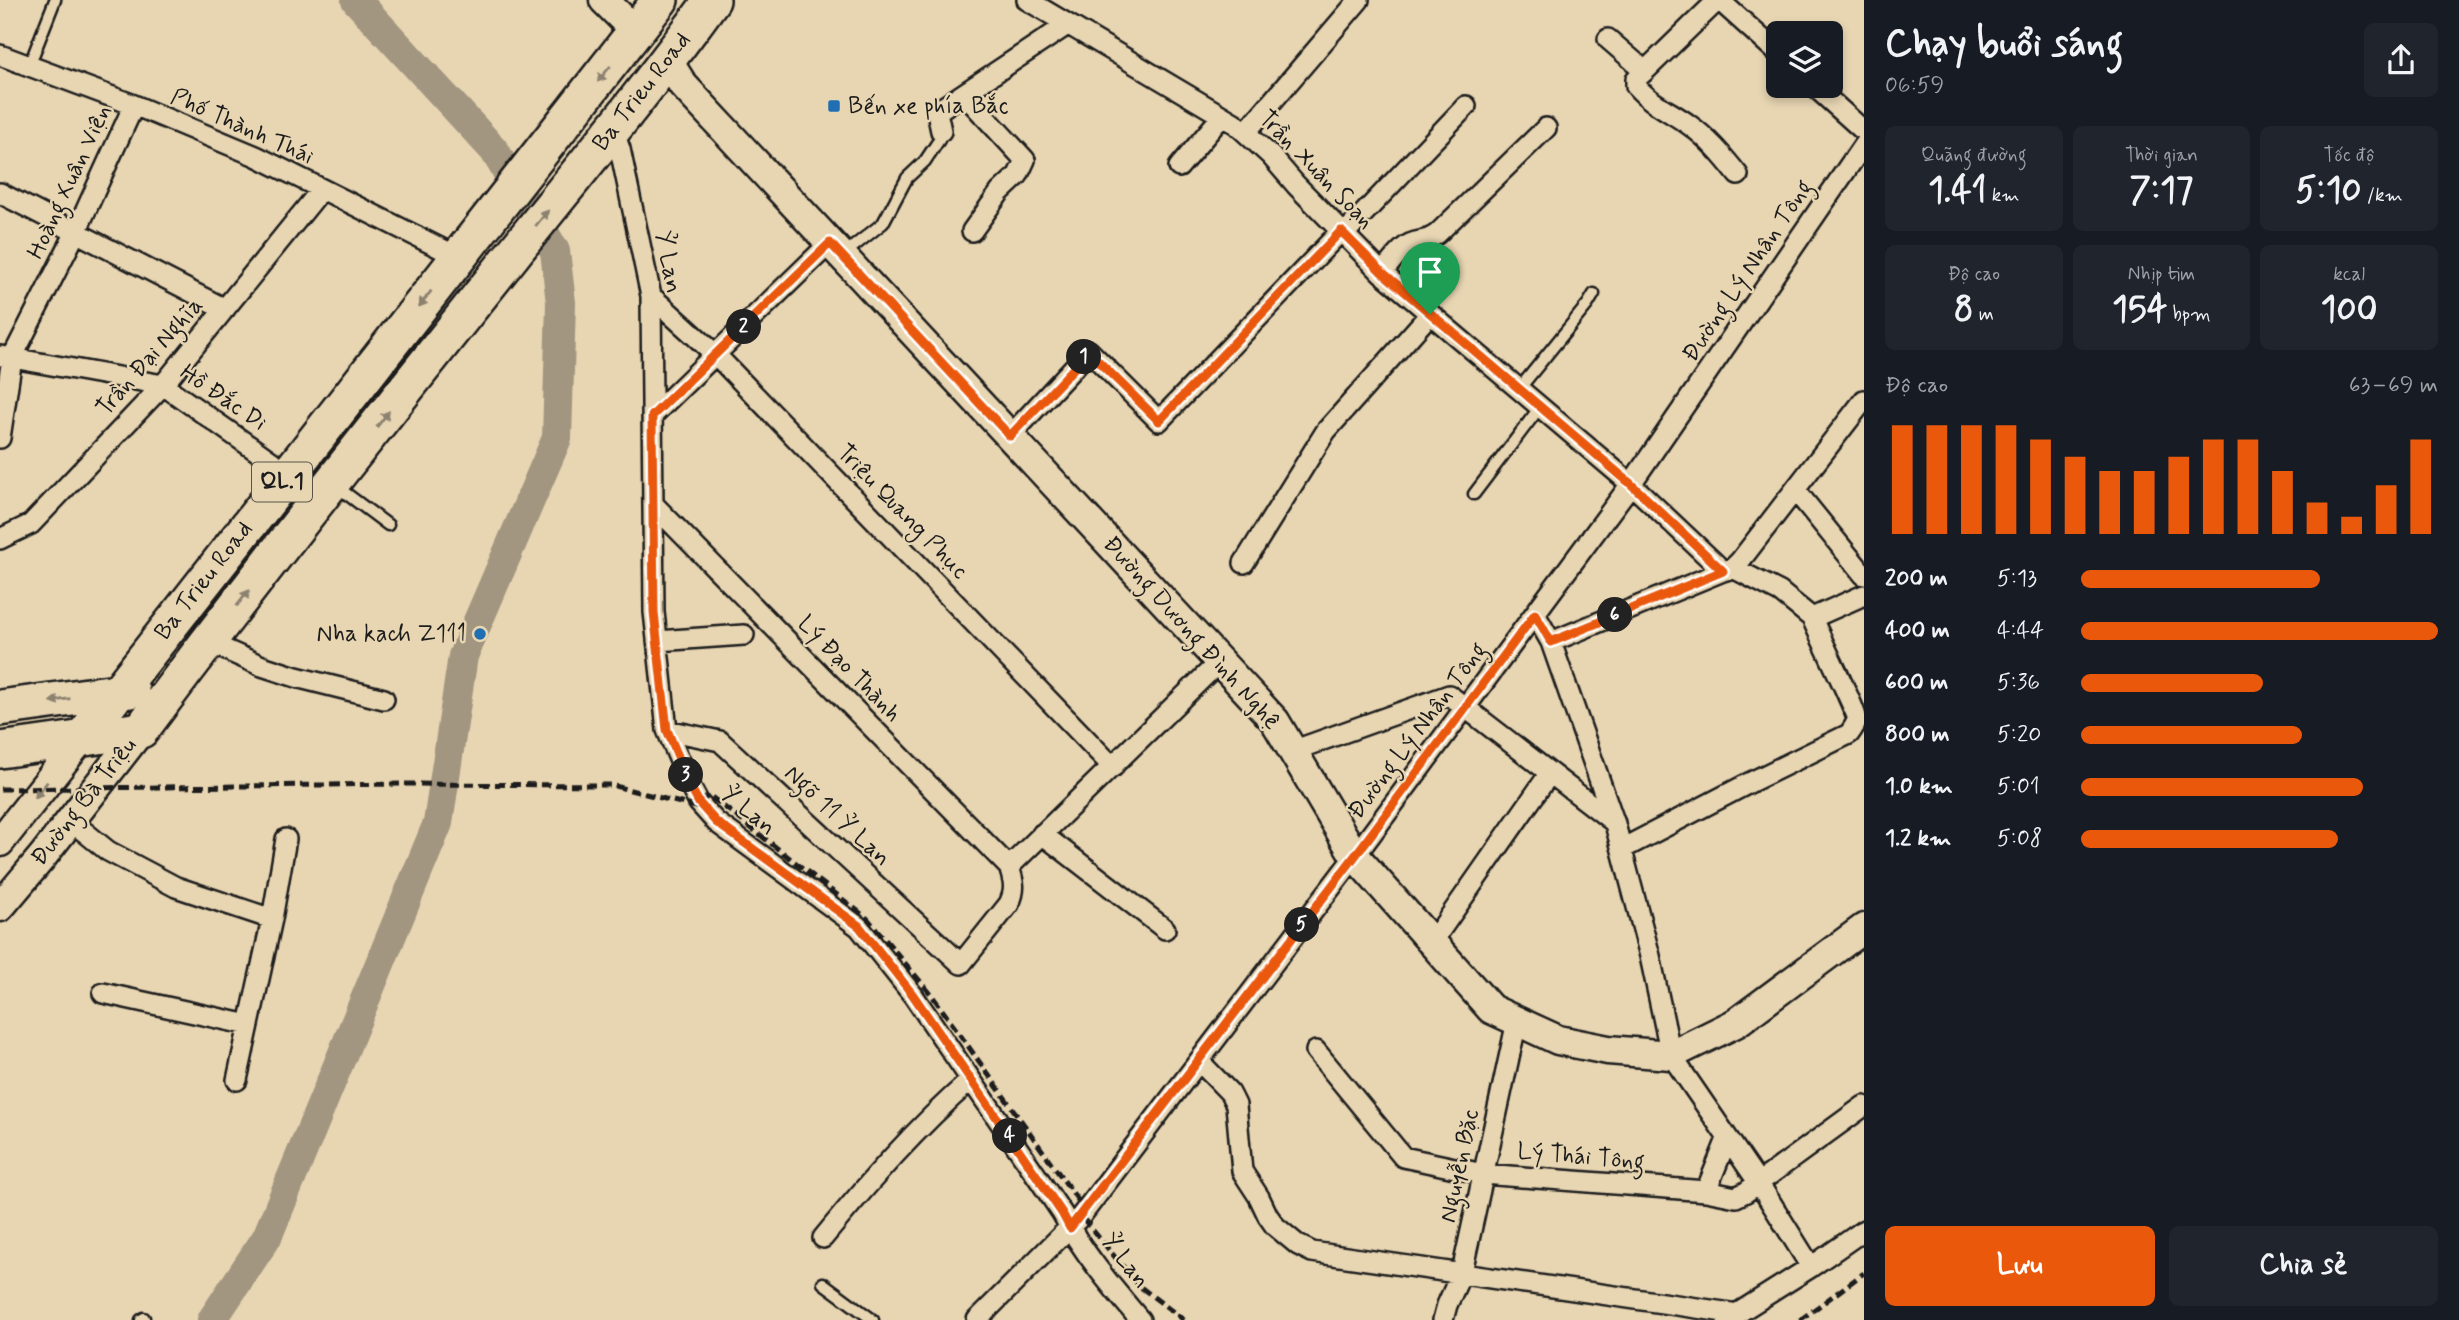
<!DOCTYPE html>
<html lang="vi">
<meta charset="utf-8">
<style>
:root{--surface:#171b24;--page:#20242c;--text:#f1f3f6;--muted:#9ea1a6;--accent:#ea580c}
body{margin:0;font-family:Mynerve,sans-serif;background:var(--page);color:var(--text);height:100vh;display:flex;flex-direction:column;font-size:26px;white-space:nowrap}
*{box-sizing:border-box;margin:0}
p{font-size:23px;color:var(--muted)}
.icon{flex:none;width:38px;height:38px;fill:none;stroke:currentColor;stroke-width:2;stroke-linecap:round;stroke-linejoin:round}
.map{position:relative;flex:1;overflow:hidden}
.details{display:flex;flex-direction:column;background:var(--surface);width:595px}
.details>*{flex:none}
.tools{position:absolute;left:1766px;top:21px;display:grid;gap:14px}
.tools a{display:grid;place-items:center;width:77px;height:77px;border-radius:10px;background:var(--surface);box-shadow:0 4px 10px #0003;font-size:35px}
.pin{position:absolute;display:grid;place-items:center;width:60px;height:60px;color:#fff;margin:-72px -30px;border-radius:50% 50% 50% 0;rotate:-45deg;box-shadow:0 0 7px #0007}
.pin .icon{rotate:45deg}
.km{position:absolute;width:35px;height:35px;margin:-18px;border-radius:50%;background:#222;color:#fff;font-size:19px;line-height:35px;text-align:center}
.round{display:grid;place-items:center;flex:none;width:74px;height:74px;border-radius:10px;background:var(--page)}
.headline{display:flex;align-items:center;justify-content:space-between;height:119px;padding:0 21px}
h1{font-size:38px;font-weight:700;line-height:52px}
.figures{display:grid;grid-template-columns:repeat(3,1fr);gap:10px;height:119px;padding:7px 21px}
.figures div{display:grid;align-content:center;border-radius:10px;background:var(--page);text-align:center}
.figures b{font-size:35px;font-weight:700}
.figures small{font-size:19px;font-weight:400}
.figures p{font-size:19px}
.chart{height:196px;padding:14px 21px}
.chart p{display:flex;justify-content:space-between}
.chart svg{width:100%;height:126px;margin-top:7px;stroke:var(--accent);stroke-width:6}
.action{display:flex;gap:14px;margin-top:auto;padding:14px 21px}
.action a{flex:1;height:80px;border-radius:10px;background:var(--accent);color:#fff;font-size:28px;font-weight:700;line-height:80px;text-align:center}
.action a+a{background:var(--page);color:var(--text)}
ul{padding:0 21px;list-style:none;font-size:23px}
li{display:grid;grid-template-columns:112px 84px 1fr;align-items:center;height:52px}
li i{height:18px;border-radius:9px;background:var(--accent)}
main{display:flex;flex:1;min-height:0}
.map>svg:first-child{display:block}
</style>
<main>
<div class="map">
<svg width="1864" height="1320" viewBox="0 0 1864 1320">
<rect width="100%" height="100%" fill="#e8d6b3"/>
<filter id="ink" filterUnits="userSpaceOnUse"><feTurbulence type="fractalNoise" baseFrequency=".0143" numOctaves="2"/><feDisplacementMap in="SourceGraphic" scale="14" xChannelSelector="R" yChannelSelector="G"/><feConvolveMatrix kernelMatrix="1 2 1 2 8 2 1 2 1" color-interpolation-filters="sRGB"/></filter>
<g filter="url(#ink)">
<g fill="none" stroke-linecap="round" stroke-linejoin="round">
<path stroke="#a29680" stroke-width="30" d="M212,1320l55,-83 171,-414 25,-167 94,-218 4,-135 -6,-52 -61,-101 -138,-150"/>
<g stroke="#1c1c1c" stroke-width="15">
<path id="lane" d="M29,66l26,-66
M844,254l39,-31 24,-45 18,-17 14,-21 2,-9
M1519,389l69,-85 6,-10
M336,486l52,39
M1474,494l66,-87
M823,1283l50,37
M141,1320l3,-2"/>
</g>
<g stroke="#1c1c1c" stroke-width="24">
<path id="street" d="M1027,0l209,124 35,32 25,29 86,88 249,211 92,87 10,-3 7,-7 124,-161
M1719,0l59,53
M1608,39l37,32 73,-71
M0,55l134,50 122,51 202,101
M1645,71l-9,8v7c13,16 35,26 52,38 20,14 35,32 50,51
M1814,86l50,45
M964,94l61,66 -7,15 -18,17 -28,39
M613,130l7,19 31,147 3,316 13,118 25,60 7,13 17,19 143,105 54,68 149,218c20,39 50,74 78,107
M941,131l-4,-19 5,-4 125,-83
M1246,132l113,-132
M1179,167l43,-51
M0,193l225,116
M1344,234l122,-128
M1382,273c8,-9 18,-24 28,-29 11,-5 15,-1 27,-10l109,-106
M651,296l65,59 397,412
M1,356l162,29 125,88
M652,416l178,-173
M1010,436l79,-85 70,70 182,-190
M0,438l12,-80 64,-126 58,-127
M1796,491l68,84
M653,504l356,363c5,15 7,23 0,37l-48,60 -241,-223 -53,-11
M0,539l31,-15 132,-139 158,-195
M1244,563l82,-132 104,-117
M1733,568l47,24 32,26
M1535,614l16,28 64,182 35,132 21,99 87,127 53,85
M657,641l87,-6
M208,642l54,24 34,11 88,22
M1551,642l172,-71
M1292,751l157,-56 166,128
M71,821l37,30 68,36 96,32
M1042,834l123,95
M1622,849l129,-67 98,-48c3,-4 7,-10 8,-14 1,-6 -39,-87 -45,-102l52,-23
M1009,867l210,-205
M1432,942l118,-169
M103,993l146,32
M1316,1051l87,106 80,17 223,17 30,6 10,-5 118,-86
M1199,1061l31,32 6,12 6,66 17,26 9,19 7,10 23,19 14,7 426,62
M237,1080l35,-161 14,-80
M1706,1191l21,-52
M823,1238c46,-56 93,-110 148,-158
M977,1320l104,-104 274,-360 276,-372 233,-340
M1443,1320l4,-15 15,-33 55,-251
M1727,1320l84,-53 53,-37"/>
</g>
<g stroke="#1c1c1c" stroke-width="33">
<path id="secondary" d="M604,0l33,33
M668,61l15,24 592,636 80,135 136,153 67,31 50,10 63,5 65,-32 128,-95
M0,842l82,-104
M0,907l43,-51 98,-126"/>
</g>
<g stroke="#1c1c1c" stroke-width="40">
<path id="highway" d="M0,708l131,-18
M82,738l578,-738
M0,750l141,-20c121,-161 247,-319 372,-476 67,-84 136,-167 199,-254"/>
</g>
<use href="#lane" stroke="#e8d6b3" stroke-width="10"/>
<use href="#street" stroke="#e8d6b3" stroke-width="19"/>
<use href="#secondary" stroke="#e8d6b3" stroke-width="28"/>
<use href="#highway" stroke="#e8d6b3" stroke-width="35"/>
<path stroke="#1c1c1c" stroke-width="5" stroke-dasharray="10 5" stroke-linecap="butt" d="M0,789l401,-5 210,1 85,22 13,-12 159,124 63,75 151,212 -1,10 58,70 45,34
M1800,1320l64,-47"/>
</g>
<defs><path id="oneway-solid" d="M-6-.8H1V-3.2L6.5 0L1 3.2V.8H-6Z" transform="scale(1.75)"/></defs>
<g fill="#8c826f">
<use href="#oneway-solid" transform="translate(604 74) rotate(129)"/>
<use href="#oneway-solid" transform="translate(542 218) rotate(-51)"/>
<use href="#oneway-solid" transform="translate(425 299) rotate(128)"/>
<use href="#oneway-solid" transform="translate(383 419) rotate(-52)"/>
<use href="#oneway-solid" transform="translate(243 598) rotate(-52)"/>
<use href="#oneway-solid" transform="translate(60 700) rotate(172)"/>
<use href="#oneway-solid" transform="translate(41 790) rotate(128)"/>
</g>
</g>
<g fill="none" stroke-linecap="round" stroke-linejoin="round" filter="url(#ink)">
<g stroke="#fff" stroke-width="14">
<path id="route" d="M1341,231l41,41 249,212 92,87 -172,71 -16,-28 -180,242 -285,372 -8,-15 -149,-218 -54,-69 -143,-104 -17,-19 -7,-13 -25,-60 -13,-118 -2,-196 178,-173 180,193 79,-84 70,69z"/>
</g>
<use href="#route" stroke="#ea580c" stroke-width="9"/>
</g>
<g fill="#1f6fb2" stroke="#e8d6b3" stroke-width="2.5">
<rect x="827" y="99" width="14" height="14" rx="3.5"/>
<circle cx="480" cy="634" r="7"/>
</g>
<g text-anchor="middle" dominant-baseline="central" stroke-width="5" stroke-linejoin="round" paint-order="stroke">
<rect fill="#e8d6b3" stroke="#595449" stroke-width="2" x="252" y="462.5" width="60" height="39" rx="5"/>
<g font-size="23" font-weight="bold" fill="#1c1c1c">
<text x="282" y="482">QL.1</text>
</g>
<g font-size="24" fill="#1c1c1c" stroke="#e8d6b3">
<text transform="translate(642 92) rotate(-52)">Ba Trieu Road</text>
<text transform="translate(242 127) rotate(24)">Phố Thành Thái</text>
<text transform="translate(1316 170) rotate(46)">Trần Xuân Soạn</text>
<text transform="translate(70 182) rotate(-65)">Hoàng Xuân Viện</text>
<text transform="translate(668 262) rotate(80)">Ỷ Lan</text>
<text transform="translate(1748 271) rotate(-56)">Đường Lý Nhân Tông</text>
<text transform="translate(150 357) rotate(-49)">Trần Đại Nghĩa</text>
<text transform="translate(223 398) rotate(34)">Hồ Đắc Di</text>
<text transform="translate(902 512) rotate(46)">Triệu Quang Phục</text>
<text transform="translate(204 581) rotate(-52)">Ba Trieu Road</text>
<text transform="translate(1191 633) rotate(48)">Đường Dương Đình Nghệ</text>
<text transform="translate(849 669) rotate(46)">Lý Đạo Thành</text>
<text transform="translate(1418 731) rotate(-53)">Đường Lý Nhân Tông</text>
<text transform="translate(84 802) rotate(-52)">Đường Bà Triệu</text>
<text transform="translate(748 811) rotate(40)">Ỷ Lan</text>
<text transform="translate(837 816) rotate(43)">Ngõ 11 Ỷ Lan</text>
<text transform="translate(1581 1157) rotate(5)">Lý Thái Tông</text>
<text transform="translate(1460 1166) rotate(-78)">Nguyễn Bặc</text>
<text transform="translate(1125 1261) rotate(53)">Ỷ Lan</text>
</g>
<g font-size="24" fill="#1c1c1c" stroke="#e8d6b3" text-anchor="start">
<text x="848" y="106">Bến xe phía Bắc</text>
<text x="466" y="634" text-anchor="end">Nha kach Z111</text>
</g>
</g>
</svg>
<div class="tools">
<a><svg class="icon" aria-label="layers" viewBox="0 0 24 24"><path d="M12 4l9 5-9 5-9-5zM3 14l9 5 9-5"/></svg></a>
</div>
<div class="pin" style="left:1430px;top:314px;background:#1e9e55"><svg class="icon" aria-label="arrive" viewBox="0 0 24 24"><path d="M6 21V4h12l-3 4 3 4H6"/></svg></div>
<b class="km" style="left:1084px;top:357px">1</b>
<b class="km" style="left:744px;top:327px">2</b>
<b class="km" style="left:686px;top:775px">3</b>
<b class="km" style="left:1010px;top:1136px">4</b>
<b class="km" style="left:1302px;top:925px">5</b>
<b class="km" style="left:1615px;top:615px">6</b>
</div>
<section class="details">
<div class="headline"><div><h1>Chạy buổi sáng</h1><p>06:59</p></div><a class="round"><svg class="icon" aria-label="share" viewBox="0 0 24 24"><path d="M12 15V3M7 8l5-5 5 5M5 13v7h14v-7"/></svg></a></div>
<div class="figures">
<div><p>Quãng đường</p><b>1.41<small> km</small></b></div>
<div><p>Thời gian</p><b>7:17</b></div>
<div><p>Tốc độ</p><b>5:10<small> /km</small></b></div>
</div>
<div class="figures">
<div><p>Độ cao</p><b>8<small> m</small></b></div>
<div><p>Nhịp tim</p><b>154<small> bpm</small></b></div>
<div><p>kcal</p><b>100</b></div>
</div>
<div class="chart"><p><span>Độ cao</span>63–69 m</p>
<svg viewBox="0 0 160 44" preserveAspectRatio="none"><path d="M5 44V6M15 44V6M25 44V6M35 44V6M45 44V11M55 44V17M65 44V22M75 44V22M85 44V17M95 44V11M105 44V11M115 44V22M125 44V33M135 44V38M145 44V27M155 44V11"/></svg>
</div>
<ul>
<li><b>200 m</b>5:13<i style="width:67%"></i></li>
<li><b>400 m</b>4:44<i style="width:100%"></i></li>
<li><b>600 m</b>5:36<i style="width:51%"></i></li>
<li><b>800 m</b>5:20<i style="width:62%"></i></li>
<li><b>1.0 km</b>5:01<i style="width:79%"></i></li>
<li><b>1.2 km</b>5:08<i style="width:72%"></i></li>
</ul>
<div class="action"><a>Lưu</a><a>Chia sẻ</a></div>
</section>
</main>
